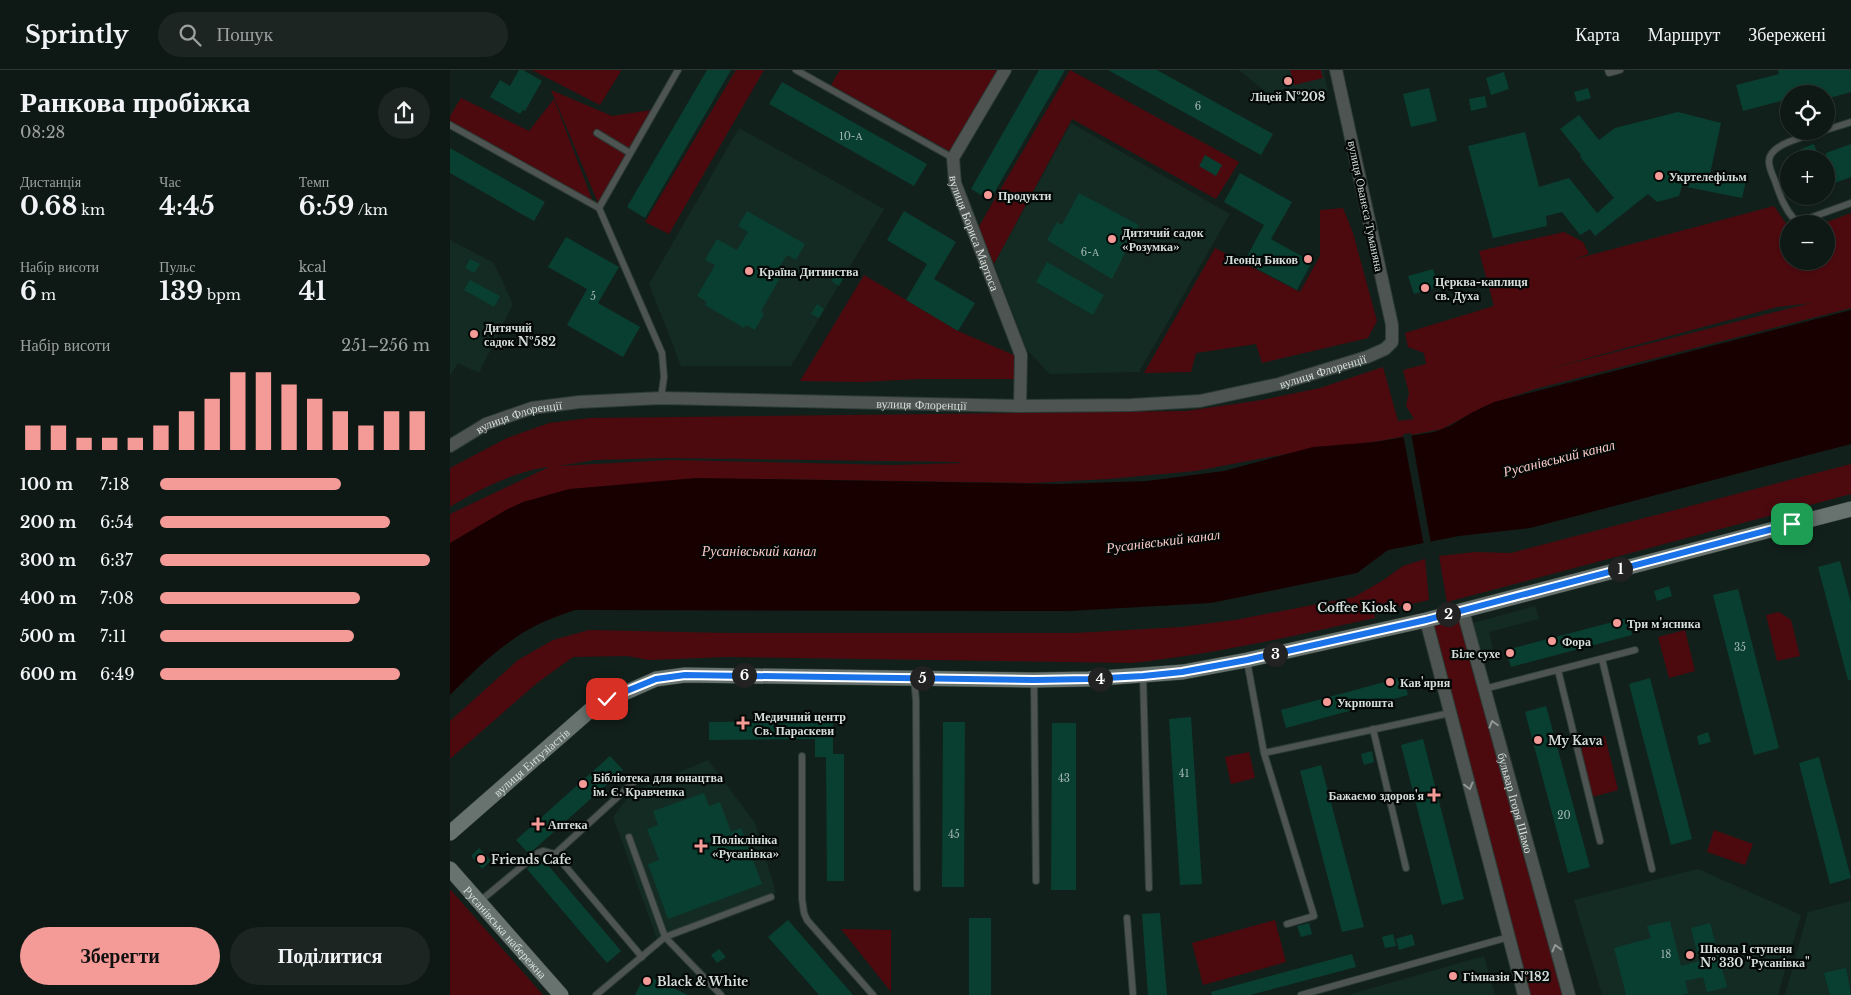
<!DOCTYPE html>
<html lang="uk">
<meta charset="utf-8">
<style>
:root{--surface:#0e1814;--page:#1c2522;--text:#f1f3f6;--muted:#9ba0a0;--line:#2e3734;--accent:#f59b97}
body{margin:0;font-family:"Libre Baskerville",serif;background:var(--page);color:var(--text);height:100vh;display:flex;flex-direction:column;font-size:19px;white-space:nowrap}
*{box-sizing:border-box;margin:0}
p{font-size:16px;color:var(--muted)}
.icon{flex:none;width:28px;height:28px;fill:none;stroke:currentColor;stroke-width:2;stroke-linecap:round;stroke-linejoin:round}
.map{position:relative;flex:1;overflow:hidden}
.sheet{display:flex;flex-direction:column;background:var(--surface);width:450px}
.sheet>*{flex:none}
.tools{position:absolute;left:1330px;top:15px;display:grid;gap:10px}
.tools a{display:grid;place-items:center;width:55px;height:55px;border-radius:50%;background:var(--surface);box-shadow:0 1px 4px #0004,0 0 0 1px var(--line);font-size:25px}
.pin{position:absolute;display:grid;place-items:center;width:42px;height:42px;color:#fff;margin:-21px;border-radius:10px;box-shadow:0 2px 8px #0006}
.km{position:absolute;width:25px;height:25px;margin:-12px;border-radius:50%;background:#222;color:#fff;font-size:14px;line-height:25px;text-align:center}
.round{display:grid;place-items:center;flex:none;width:52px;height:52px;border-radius:26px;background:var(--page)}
.overview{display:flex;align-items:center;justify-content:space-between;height:85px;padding:0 20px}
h1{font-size:28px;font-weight:700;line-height:38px}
.figures{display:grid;grid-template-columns:repeat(3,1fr);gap:8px;height:85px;padding:5px 20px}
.figures div{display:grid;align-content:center}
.figures b{font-size:25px;font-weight:700}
.figures small{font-size:14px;font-weight:400}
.figures p{font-size:14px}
.chart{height:140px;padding:10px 20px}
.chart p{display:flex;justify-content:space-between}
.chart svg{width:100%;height:90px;margin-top:5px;stroke:var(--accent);stroke-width:6}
.primary-button{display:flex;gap:10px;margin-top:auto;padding:10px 20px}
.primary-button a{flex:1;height:58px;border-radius:30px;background:var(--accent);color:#111;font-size:20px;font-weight:700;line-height:58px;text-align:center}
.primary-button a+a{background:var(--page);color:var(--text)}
ul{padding:0 20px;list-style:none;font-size:16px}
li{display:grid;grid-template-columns:80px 60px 1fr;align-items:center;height:38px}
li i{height:12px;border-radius:6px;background:var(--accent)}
header{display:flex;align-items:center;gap:30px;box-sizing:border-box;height:70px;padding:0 25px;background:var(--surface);border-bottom:1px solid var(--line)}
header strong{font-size:24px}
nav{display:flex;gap:28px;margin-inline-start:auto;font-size:18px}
.search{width:350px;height:45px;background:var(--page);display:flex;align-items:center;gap:12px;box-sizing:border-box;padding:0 18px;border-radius:28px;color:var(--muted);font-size:19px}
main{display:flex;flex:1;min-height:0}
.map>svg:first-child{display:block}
</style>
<header>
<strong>Sprintly</strong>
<div class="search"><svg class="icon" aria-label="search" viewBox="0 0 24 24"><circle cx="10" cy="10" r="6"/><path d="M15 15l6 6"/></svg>Пошук</div>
<nav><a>Карта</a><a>Маршрут</a><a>Збережені</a></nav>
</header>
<main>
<section class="sheet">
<div class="overview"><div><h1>Ранкова пробіжка</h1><p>08:28</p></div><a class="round"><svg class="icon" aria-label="share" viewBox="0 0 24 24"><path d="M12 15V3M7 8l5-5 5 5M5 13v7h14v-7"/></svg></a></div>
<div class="figures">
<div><p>Дистанція</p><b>0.68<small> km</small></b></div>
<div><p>Час</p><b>4:45</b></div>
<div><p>Темп</p><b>6:59<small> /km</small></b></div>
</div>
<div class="figures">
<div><p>Набір висоти</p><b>6<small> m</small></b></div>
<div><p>Пульс</p><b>139<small> bpm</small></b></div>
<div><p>kcal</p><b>41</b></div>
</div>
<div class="chart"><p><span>Набір висоти</span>251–256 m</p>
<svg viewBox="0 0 160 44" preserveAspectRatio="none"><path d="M5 44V32M15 44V32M25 44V38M35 44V38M45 44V38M55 44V32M65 44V25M75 44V19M85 44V6M95 44V6M105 44V12M115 44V19M125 44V25M135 44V32M145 44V25M155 44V25"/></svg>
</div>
<ul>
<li><b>100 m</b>7:18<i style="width:67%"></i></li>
<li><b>200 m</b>6:54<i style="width:85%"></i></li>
<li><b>300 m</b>6:37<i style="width:100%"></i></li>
<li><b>400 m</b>7:08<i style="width:74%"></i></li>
<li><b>500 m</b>7:11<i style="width:72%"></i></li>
<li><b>600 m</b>6:49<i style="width:89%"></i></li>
</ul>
<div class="primary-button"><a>Зберегти</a><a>Поділитися</a></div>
</section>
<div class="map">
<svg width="1401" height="925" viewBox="0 0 1401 925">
<rect width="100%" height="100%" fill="#12201b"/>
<path fill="#142b23" d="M789,0h84l5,21 -48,13z
M621,53l159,91 -91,158 -89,2 -23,-24 -33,-86z
M289,58l145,81 -93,157h-110l-32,-82z
M0,170l44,23 19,41 -34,69 -21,-10 -8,13z
M1085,536l4,13 -50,13 5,23 -18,5 -10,-35z
M258,690l47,63 21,70 -119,46 -44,-122 19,-25z
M1248,799l103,46 -23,80h-176l-28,-95z
M1401,831v94h-66l23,-83z
M1034,886l11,39h-147z"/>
<path fill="#4c0a0f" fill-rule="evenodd" d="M82,0h88l1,1 -21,34z
M286,0h28l-95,164 -24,-12z
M390,0h158l-47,82 -120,-67z
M620,0l169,92 -23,37 -144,-80 -78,145 -16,-36z
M840,0h31l2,8 -29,7z
M101,20l61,26 40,-6 -54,93z
M11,28l68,33 25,-32 39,103 -143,-77v-9z
M1324,136l15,22v33h37v-37h-4l29,-11v95l-316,81 -50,17 -43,23 -63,12 -88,12 -96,18 -87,8 -77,4 -265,-4 -243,23 -73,41v-29l99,-47c-31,3 -73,24 -99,40v-39l57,-30 42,-15 42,-5 595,-7 76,-11 58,-12 63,-21 15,54 16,-2 -8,-13 3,-13 -6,-23 23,-6 -2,-11 -16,-6 -3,-14 89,-27 -15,-55 85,-19 19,10 6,12 -17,6zM1361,233l-267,67 233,-63zM215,388l295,4 1,1 -66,2 -226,-5 -111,6 37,-6z
M893,138l10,25 24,88 -9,17 -106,25 -6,-19 -60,9 -5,19 -47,1 71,-125 85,44 20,-36v-46z
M414,205l94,56 58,25 1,23h-95l-62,3 -60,-1z
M1401,394v30l-404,108 -8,-46 36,-4 36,1z
M975,489l4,41 -55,12 1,6c-81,18 -161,36 -243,45l-405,-6 -78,3 -22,-4 -54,1 -36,26 -87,76v-38l68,-61 35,-20 36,-10 139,3h347l106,-6 54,-7 119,-23 28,-16 21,-15z
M1013,541l106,384h-45l-98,-375z
M1329,542l12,8 9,36 -23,5 -11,-46z
M1235,560l10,41 -26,7 -11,-41z
M1155,666l13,54 -26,7 -13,-54z
M799,682l6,26 -24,6 -6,-27z
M1264,760l39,14 -8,21 -38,-13z
M0,819l93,106h-93z
M825,850l11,42 -83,23 -11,-42z
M391,859l50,1v62z"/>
<path fill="#180000" d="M1401,240v134l-321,84 -71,8 -71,14 -31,23 -146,30 -142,8 -494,-1c-21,7 -42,15 -60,28 -24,16 -45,37 -65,57v-152l56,-33 17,-8 46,-13 127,-11 363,6 88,-3 77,-10 89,-24 62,-5 59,-10 16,-6 21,-13 23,-11z"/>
<path fill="#12201b" d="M961,363l20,111 -7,2 -21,-112z"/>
<path fill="#093f30" d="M69,0h4l19,11 -17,30 -2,-1 -3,4 -30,-17 10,-17 10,6z
M257,0h24l-86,148 -18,-11z
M589,0h26l-75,130 -19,-11z
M658,0h49l116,64 -12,21z
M1328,0h73v22l-25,7v-5h-37v5l-46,12 -7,-26 43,-11z
M1054,2l5,17 -18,6 -5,-17z
M332,12l145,82 -13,22 -145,-82z
M979,18l8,33 -26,6 -8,-33z
M1138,18l3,10 -14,4 -3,-10z
M1035,26l2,11 -16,4 -2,-12z
M1228,42l43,11 -11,51 36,7 -4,17 -60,-12 -3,10 -22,6 -9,-8 -53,42 -5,-7 -10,6 -18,-23 -16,4 1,10 -54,12 -25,-92 57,-14 14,55 30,-9 28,35 17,-15 -34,-41 1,-2 -21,-26 19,-14 20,25 16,-12z
M1364,74l5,15h-14l-4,-10z
M1401,74v33l-25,9v-33z
M0,78l95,54 -11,19 -84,-48z
M755,85l17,10 -6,11 -17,-10z
M790,103l52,29 -21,37 41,23 -15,28 -53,-28 20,-37 -40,-23z
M629,123l60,32 -27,54 -65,-39 10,-18 5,3z
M297,141l58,33 -9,16 -9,-5 -11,18 5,3 -20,35 3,3 -9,16 -9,-5 -2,3 -39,-23 2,-3 -10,-6 18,-31 -10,-5 12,-21 20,11 11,-18 -10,-6z
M454,141l52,31 -22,37 41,24 -17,28 -52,-31 21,-36 -40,-24z
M116,167l53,30 -21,36 42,24 -17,30 -56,-32 20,-36 -39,-22z
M20,189l10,5 -6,9 -9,-5z
M597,192l57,33 -11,20 -57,-33z
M983,199l5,18 -24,7 -6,-18z
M386,202l8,5 -5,9 -8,-5z
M20,210l30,16 -6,11 -30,-17z
M367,234l7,5 -5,9 -8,-4z
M1390,491l11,42v77h-3l-30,-113z
M1219,516l3,10 -15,5 -3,-10z
M1288,519l41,159 -25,7 -41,-160z
M1178,548l4,17 -121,32 -5,-17z
M953,607l5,18 -122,33 -5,-18z
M1200,608l42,161 -21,6 -42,-161z
M1096,636l44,161 -22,6 -43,-161z
M741,647l11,167 -22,1 -11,-166z
M383,651v33h11v127h-17l-1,-124h-11v-18l-106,1v-18z
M493,652h22l-1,165h-22z
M602,653h24v167h-25z
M1258,662l3,10 -12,3 -2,-9z
M973,669l41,160 -22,6 -41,-160z
M922,681l2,11 -10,3 -3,-11z
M160,686l13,14 -94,84 -13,-14z
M1369,687l32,121 -21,6 -31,-121z
M871,695l43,162 -22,5 -42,-161z
M254,723l5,13 11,-4 11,30 10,-4 21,56 -94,35 -20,-55 11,-4 -12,-31 11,-4 -5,-14z
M29,778l12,13 -9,8 -11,-13z
M91,787l80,94 -14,12 -80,-94z
M710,843l7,82h-19l-6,-81z
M519,848h22v77h-22z
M338,850l20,23 45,52h-34l-51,-58z
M1220,851l11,45 18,-5 -8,-33 19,-5 17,64 -20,5 -4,-15 -18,4 3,12 -6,2h-56l-12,-47 37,-10 -4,-12z
M859,853l3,11 -11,3 -4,-11z
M943,864l3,12 -11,2 -3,-11z
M962,864l3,11 -16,5 -3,-11z
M269,879l7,8 -9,6 -6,-8z
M902,884l4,13 -106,28h-38l-1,-3z
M1396,898l5,27h-21l-6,-22z
M195,905l43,20h-53z"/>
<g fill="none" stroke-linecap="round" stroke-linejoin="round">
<g stroke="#2d3b36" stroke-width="8">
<path id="lane" d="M346,0l157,88
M1158,0l1,3 11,-3
M0,55l149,83
M1376,60l25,-8
M1373,61c-14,5 -55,12 -54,31 0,6 4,14 6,19 5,14 9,27 19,38l10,1 47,-17
M147,63l33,20
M211,328l3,-21 -2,-24 -63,-145 79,-138
M1152,589l50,210
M797,591l17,92 50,163 -27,8
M1108,600l42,171
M693,606l6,212
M464,609l2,21 1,188
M584,610l2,201
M1034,619l151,-39
M923,659l33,139
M814,683l186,-40
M352,686v143l2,14 3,7 66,75
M179,767l36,100 56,58
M105,784l79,-72
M29,832l59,-49 5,-2 12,3 87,103
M677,848l6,77
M146,925l69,-58 106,-40
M851,925l208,-58"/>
</g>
<g stroke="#2d3b36" stroke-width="14">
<g id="street">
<path id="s1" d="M555,0l-52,88 2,25 66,172 -1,51"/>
<path id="s2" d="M0,376l36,-22 46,-16 47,-6 82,-4 359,8 111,-1 69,-4 79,-17 88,-27 18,-8 7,-7v-17l-56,-255"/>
<path id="s3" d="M1013,541l106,384"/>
<path d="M976,550l98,375"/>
</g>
</g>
<g stroke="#2d3b36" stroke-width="16">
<g id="secondary">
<path id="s4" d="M0,763l145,-127 61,-27 29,-4 349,5 54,-1 95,-7 64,-12 179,-40 425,-111"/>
<path id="s5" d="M0,799l111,126"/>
</g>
</g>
<use href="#lane" stroke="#4d5451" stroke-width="6"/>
<use href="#street" stroke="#4d5451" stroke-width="12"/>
<use href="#secondary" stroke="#68736f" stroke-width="15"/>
</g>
<defs><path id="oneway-chevron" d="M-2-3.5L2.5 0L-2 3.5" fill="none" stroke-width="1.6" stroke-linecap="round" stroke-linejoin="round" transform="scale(1.25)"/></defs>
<g stroke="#919996">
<use href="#oneway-chevron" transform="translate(1043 654) rotate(-106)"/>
<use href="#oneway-chevron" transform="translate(1019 716) rotate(75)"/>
<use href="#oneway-chevron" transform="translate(1106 878) rotate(-105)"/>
</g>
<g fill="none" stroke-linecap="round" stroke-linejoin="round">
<g stroke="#fff" stroke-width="10">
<path id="route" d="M157,629l49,-20 29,-4 349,5 54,-1 55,-3 39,-4 65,-12 179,-40 366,-96"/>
</g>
<use href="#route" stroke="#1a73e8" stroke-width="6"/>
</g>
<g fill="#f59b97" stroke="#040806" stroke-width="2">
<circle cx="838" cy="11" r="5"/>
<circle cx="1209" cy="106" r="5"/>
<circle cx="538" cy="125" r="5"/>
<circle cx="662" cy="169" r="5"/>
<circle cx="858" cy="189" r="5"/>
<circle cx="299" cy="201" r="5"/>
<circle cx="975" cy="218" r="5"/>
<circle cx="24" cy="264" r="5"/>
<circle cx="957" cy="537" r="5"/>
<circle cx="1167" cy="553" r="5"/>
<circle cx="1102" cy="571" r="5"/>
<circle cx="1060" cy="583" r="5"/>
<circle cx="940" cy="612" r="5"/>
<circle cx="877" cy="632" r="5"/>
<path d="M290.5 645.5h5v5h5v5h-5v5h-5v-5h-5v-5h5z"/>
<circle cx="1088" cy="670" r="5"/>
<circle cx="133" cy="714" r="5"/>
<path d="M981.5 717.5h5v5h5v5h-5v5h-5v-5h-5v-5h5z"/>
<path d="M85.5 746.5h5v5h5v5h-5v5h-5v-5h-5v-5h5z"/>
<path d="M248.5 768.5h5v5h5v5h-5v5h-5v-5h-5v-5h5z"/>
<circle cx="31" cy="789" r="5"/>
<circle cx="1240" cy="885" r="5"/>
<circle cx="1003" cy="906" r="5"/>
<circle cx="197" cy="911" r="5"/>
</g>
<g text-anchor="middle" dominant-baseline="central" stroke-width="4.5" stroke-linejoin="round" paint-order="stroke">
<g font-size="10" fill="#a2b6b0">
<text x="748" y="36">6</text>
<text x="401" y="66">10-А</text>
<text x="640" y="182">6-А</text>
<text x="143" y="226">5</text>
<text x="1290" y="577">35</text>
<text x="734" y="703">41</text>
<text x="614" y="708">43</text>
<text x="1114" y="745">20</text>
<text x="504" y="764">45</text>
<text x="1216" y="884">18</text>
</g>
<g font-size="12" font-weight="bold" fill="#d5deda" stroke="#040806" text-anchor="start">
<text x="838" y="26" text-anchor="middle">Ліцей №208</text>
<text x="1219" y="106">Укртелефільм</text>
<text x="548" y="125">Продукти</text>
<text x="672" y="162">Дитячий садок<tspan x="672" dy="14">«Розумка»</tspan></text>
<text x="848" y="189" text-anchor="end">Леонід Биков</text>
<text x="309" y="201">Країна Дитинства</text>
<text x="985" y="211">Церква-каплиця<tspan x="985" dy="14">св. Духа</tspan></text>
<text x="34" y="257">Дитячий<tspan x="34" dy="14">садок №582</tspan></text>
<text x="947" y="537" text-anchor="end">Coffee Kiosk</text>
<text x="1177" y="553">Три м'ясника</text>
<text x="1112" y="571">Фора</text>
<text x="1050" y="583" text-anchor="end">Біле сухе</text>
<text x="950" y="612">Кав'ярня</text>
<text x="887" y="632">Укрпошта</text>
<text x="304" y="646">Медичний центр<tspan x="304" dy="14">Св. Параскеви</tspan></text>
<text x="1098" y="670">My Kava</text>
<text x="143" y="707">Бібліотека для юнацтва<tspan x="143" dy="14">ім. Є. Кравченка</tspan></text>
<text x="974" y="725" text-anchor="end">Бажаємо здоров'я</text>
<text x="98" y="754">Аптека</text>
<text x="262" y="769">Поліклініка<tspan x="262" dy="14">«Русанівка»</tspan></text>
<text x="41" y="789">Friends Cafe</text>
<text x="1250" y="878">Школа І ступеня<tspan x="1250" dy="14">№ 330 "Русанівка"</tspan></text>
<text x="1013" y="906">Гімназія №182</text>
<text x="207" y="911">Black &amp; White</text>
</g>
<g font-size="12" fill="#d5deda" stroke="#040806">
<text transform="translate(916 136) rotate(78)">вулиця Ованеса Туманяна</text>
<text stroke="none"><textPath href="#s1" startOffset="181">вулиця Бориса Мартоса</textPath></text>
<text stroke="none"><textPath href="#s2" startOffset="886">вулиця Флоренції</textPath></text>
<text stroke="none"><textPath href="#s2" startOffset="481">вулиця Флоренції</textPath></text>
<text stroke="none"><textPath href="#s2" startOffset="76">вулиця Флоренції</textPath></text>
<text stroke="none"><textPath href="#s4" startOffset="108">вулиця Ентузіастів</textPath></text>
<text stroke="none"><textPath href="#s3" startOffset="199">бульвар Ігоря Шамо</textPath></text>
<text stroke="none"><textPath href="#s5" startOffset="84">Русанівська набережна</textPath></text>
</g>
<g font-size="14" font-style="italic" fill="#f9cbc8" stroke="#040806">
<text transform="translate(1109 388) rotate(-14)">Русанівський канал</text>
<text transform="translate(713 471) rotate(-7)">Русанівський канал</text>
<text x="309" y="481">Русанівський канал</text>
</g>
</g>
</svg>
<div class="tools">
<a><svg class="icon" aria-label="locate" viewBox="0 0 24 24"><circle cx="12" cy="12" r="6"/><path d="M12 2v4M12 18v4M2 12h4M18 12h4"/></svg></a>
<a>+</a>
<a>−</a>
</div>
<div class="pin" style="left:1342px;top:454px;background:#1e9e55"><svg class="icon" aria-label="arrive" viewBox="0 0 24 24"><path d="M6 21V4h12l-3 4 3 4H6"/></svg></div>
<div class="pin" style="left:157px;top:629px;background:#d93025"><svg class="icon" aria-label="check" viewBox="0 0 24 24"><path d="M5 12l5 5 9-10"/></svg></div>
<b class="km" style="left:1170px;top:499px">1</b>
<b class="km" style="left:998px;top:544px">2</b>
<b class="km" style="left:825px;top:584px">3</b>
<b class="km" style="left:650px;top:609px">4</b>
<b class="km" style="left:472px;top:608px">5</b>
<b class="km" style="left:294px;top:605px">6</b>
</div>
</main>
